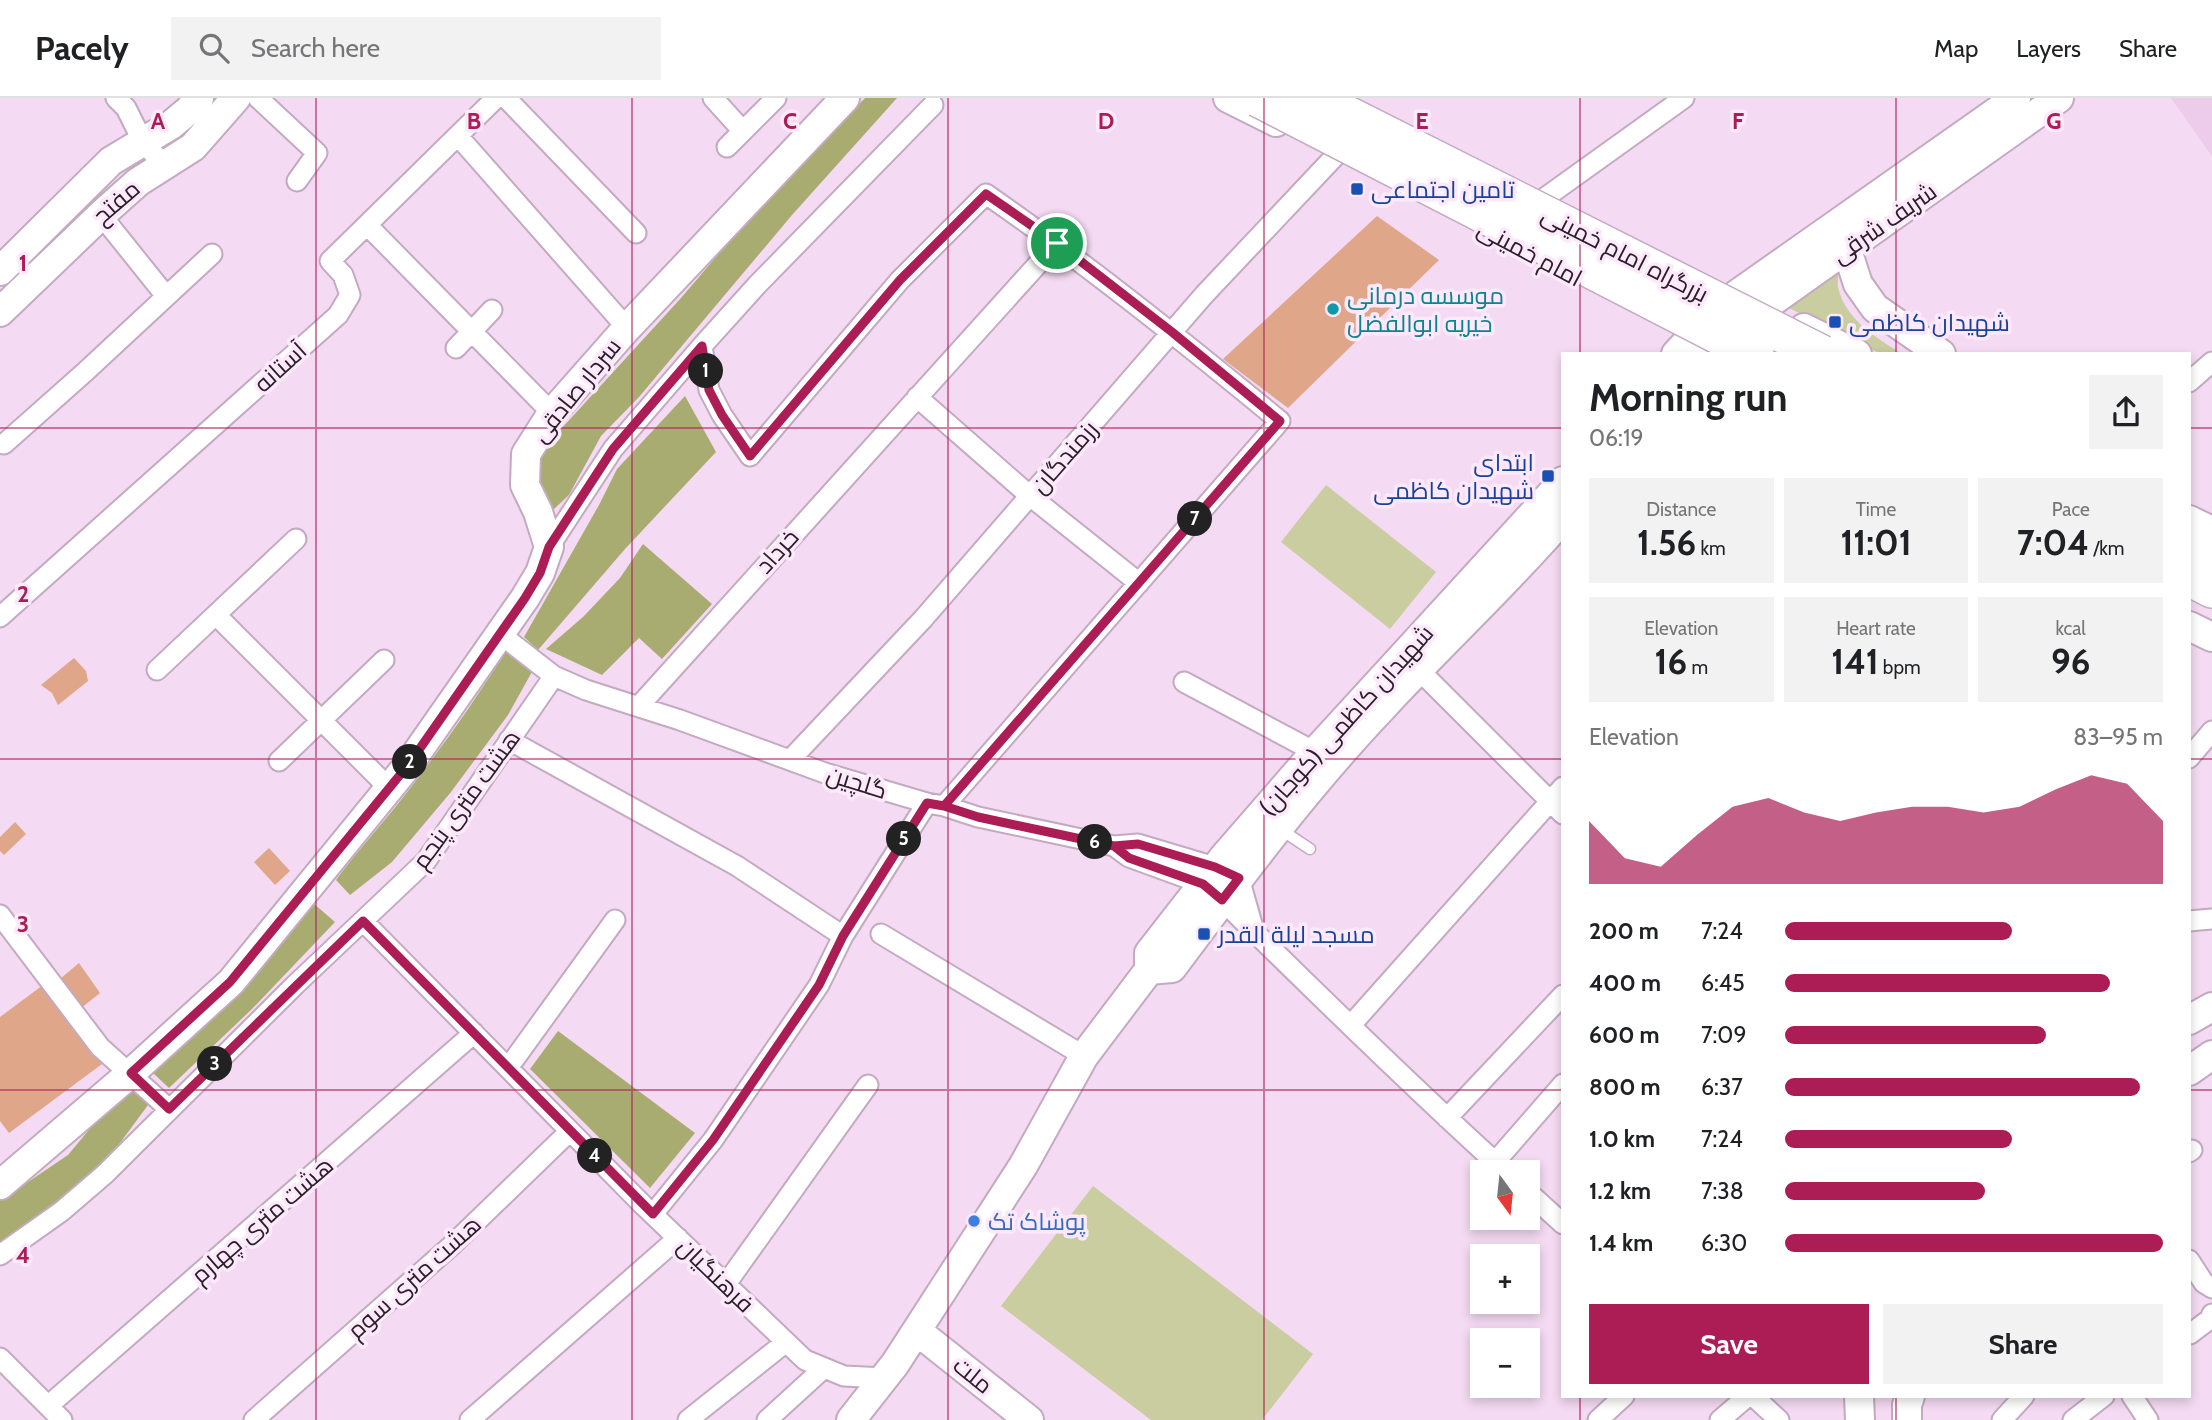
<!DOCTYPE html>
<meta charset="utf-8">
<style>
:root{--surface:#fff;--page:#f2f2f2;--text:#202124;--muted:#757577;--line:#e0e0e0;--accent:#ac1d56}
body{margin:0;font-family:Cabin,Cairo,sans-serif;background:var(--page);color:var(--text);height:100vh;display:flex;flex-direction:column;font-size:26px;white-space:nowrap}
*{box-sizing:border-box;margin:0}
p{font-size:23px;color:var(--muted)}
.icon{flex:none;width:38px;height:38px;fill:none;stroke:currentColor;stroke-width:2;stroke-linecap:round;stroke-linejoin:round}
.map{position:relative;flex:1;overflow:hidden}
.drawer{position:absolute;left:1561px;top:254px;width:630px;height:1046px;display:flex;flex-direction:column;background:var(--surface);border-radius:0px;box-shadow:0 4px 10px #0003}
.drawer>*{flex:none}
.needle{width:46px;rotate:165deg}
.tools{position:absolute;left:1470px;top:1062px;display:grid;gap:14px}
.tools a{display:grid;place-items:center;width:70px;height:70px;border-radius:0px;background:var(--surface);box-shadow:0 4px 10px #0003;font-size:35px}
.pin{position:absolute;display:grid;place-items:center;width:60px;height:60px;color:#fff;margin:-30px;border:4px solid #fff;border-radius:50%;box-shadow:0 2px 7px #0007}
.km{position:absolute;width:35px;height:35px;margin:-18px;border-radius:50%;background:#222;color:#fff;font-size:19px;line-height:35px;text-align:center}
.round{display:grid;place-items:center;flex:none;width:74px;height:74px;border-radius:0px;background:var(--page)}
.overview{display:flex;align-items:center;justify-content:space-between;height:119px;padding:0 28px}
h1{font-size:38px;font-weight:800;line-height:52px}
.stats{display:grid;grid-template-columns:repeat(3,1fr);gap:10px;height:119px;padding:7px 28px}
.stats div{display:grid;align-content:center;border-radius:0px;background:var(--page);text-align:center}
.stats b{font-size:35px;font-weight:800}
.stats small{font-size:19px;font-weight:400}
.stats p{font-size:19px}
.chart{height:196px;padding:14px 28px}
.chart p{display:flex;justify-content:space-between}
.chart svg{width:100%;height:126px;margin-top:7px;fill:var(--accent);opacity:.7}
.action{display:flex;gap:14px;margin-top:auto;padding:14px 28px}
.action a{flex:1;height:80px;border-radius:0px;background:var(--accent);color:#fff;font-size:28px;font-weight:800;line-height:80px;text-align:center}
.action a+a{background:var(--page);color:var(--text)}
ul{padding:0 28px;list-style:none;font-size:23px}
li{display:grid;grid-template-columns:112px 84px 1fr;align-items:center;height:52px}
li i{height:18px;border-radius:9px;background:var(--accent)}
header{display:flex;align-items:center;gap:42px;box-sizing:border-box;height:98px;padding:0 35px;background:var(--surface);border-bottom:2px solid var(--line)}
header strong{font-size:33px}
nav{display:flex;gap:38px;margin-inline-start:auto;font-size:24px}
.search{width:490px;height:63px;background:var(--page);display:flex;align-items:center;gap:18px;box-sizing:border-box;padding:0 24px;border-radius:0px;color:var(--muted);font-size:26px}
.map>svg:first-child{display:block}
</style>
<header>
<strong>Pacely</strong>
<div class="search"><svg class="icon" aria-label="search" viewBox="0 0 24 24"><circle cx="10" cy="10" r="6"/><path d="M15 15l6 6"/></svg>Search here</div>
<nav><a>Map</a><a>Layers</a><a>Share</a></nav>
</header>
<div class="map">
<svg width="2212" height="1322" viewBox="0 0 2212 1322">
<rect width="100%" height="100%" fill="#f4daf2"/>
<path fill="#ecccea" d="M2171,0h41v58z"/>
<path fill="#c9cda0" d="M1840,167c-1,7 -3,16 -2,22 7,32 38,51 63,66h-22l-96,-48z
M1326,387l110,87 -46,57 -109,-87z
M1093,1088l220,168 -51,66h-111l-150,-114z"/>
<path fill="#a9ac71" d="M865,0h32l-105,117 -153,182 -38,39 -32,59 -15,14c-23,-22 -20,-27 -15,-56l142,-155 70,-82 55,-55z
M685,298l31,56 -91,97 -87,101 -14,-13 75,-132 18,-36z
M643,446l69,60 -50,55 -23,-21 -37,37 -56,-26 37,-32 37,-39z
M506,553l27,19 -25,45 -57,77 -59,70 -42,33 -14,-15c19,-26 41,-50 61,-75 39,-49 76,-101 109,-154z
M313,805l22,19 -83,87 -83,79 -16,-15 62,-61z
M558,933l137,102 -45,55 -120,-119z
M127,986l21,21 -28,38 -44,46 -76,57v-45l68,-46z"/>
<path fill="#e0a689" d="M1377,118l62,44 -151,148 -65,-49z
M74,560l12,13 2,10 -30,24 -6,-12 -11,-8z
M15,724l11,12 -22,21 -4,-4v-14z
M269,750l21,23 -15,14 -21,-23z
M79,865l21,30 -20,16 -20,-30z
M43,887l59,79 -93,69 -9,-12v-104z"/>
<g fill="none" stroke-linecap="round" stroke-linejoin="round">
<g stroke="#c3aac1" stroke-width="13">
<path id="lane" d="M1280,731l30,20"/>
</g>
<g stroke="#c3aac1" stroke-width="23">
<path id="street" d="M116,0l10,10 17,34 21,23
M258,0l59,55 -20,28
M506,0l130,135
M713,0l29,32
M458,38l169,192
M727,49l49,-49
M1546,99l138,-99
M101,117l65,81
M367,127l185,188
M702,248l7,44 13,25 28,41 150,-176 86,-86c102,71 198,148 294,227l-336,385
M456,250l36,-38
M2189,284l23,-20
M917,299l113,99 109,87
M4,346l81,-72 127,-118
M549,449l64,-98 89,-103 55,-61 176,-180
M216,517l173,173
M0,519l338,-302 12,-20 -7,-20 -13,-14 166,-163
M502,532l7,11 45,35 32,14 94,30 145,53 102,30 17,3 34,11 136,29 15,11 74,27 19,16c93,92 187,184 284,272
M157,572l139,-131
M1419,572l144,144
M1184,584l131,70
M639,608l418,-463
M509,642l228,126 106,70
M2189,660l23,-27
M790,662l133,-141 281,-324 134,-142
M279,663l105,-101
M1114,748l24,-2 77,23 24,11 15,53
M0,817l100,132 69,62
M363,823l281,285 161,154 39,16 41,2
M2189,823l23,-2
M881,836l203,122
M1351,927l212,-238
M508,970l107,-148
M1447,1020l116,-123
M2189,1054l3,-2
M1495,1064l68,-78
M1528,1094l35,32
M653,1116l60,-74 106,-155 24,-49 84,-133
M0,1157l62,-44 43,-37 190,-189 131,-124 128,-185
M2189,1162l15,23 8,5
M726,1186l142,-199
M2190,1236l20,-15 2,-5
M0,1260l62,62
M1753,1298l26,24
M2132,1298l16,24
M48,1308l426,-373
M254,1322l197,-174 119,-115
M470,1322l208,-182
M688,1322l98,-78
M767,1322l57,-52
M1598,1322l26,-24
M1720,1322l28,-24
M2002,1322l22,-24
M2073,1322l31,-24"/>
</g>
<g stroke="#c3aac1" stroke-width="32">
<path id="secondary" d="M1228,0l48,24
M1847,152l11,34 17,24 66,46
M0,173l111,-110 60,-36 18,-15 10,-12
M0,214l101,-97 37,-33 55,-35 43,-49
M1804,230l53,26
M1676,256l15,-16 45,-43 280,-197
M1708,256l55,-46 296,-210
M2189,422l23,11
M2189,528l23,11
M1149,872l23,-2c67,-90 134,-180 211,-261 59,-64 123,-123 180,-189
M2189,922l23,-13
M2189,973l23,-16
M0,1087l131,-112 100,-91 178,-218 116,-166 15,-25 9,-26 -11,-35 -13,-27 1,-31 26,-41 75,-85 218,-230
M917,1233l112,89
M1859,1298l1,24
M851,1322l44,-56 128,-198 61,-110 65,-86v-17l74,-95 92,-106 248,-271
M1907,1322v-15l3,-9"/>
</g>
<g stroke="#c3aac1" stroke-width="40">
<path id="highway" d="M2189,446l23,11
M2189,479l23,12"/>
</g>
<use href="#lane" stroke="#fff" stroke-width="10"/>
<use href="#street" stroke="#fff" stroke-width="19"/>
<use href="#secondary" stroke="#fff" stroke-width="28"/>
<use href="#highway" stroke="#fff" stroke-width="37"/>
<g stroke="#c3aac1" stroke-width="40" stroke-linecap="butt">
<path id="highway-bridge" d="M1258,0l497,256
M1314,0l508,256"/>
</g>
<use href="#highway-bridge" stroke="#fff" stroke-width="37"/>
</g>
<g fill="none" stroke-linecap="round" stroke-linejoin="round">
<g stroke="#fff" stroke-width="14">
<path id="route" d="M1057,145l-71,-49 -86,86 -150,176 -28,-41 -13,-25 -7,-44 -89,103 -64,98 -9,26 -15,25 -116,166 -179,218 -99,91 38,36 194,-188 290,293 60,-74 106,-155 24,-49 84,-133 17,3 34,11 136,29 24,-2 77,23 24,11 -17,22 -19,-16 -74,-26 -15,-12 -136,-29 -34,-11 336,-385 -108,-89 -115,-89"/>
</g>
<use href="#route" stroke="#ac1d56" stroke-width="9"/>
</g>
<path fill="none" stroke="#ac1d56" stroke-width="2" stroke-opacity="0.55" d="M316,0v1322M632,0v1322M948,0v1322M1264,0v1322M1580,0v256M1896,0v256M0,330h1563M2189,330h23M0,661h1563M2189,661h23M0,992h1563M2189,992h23M1580,1298v24M1896,1298v24"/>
<g fill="#1a4fb4" stroke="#fee9fc" stroke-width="2.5">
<rect x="1350" y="84" width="14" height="14" rx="3.5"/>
<rect x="1828" y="217" width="14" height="14" rx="3.5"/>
<rect x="1541" y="371" width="14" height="14" rx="3.5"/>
<rect x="1197" y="829" width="14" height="14" rx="3.5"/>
</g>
<circle fill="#0f9aa8" stroke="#fee9fc" stroke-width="2.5" cx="1333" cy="211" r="7"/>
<circle fill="#3f7fe0" stroke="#fee9fc" stroke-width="2.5" cx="974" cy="1123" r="7"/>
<g text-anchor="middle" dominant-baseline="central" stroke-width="7" stroke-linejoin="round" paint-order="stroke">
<g font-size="24" fill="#164399" stroke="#fee9fc" text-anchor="start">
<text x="1371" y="91">تامین اجتماعی</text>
<text x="1849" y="224">شهیدان کاظمی</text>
<text x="1534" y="364" text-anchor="end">ابتدای<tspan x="1534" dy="28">شهیدان کاظمی</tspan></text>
<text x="1218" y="836">مسجد لیلة القدر</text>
</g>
<g font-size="24" fill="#292029" stroke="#fee9fc">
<text transform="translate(116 104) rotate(-41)">مفتح</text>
<text transform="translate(1884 125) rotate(-35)">شریف شرقی</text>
<text transform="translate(1530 155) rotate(28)">امام خمینی</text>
<text transform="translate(1625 156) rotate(27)">بزرگراه امام خمینی</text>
<text transform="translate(280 269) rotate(-42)">آستانه</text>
<text transform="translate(576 292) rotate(-51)">سردار صادقی</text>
<text transform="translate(1064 359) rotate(-49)">رزمندگان</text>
<text transform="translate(777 453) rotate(-48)">خرداد</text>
<text transform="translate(1346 622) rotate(-48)">شهیدان کاظمی (کوجان)</text>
<text transform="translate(857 684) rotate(17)">گلچین</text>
<text transform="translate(466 701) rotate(-54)">هشت متری پنجم</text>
<text transform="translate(262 1122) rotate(-41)">هشت متری چهارم</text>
<text transform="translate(716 1177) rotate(44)">فرهنگیان</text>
<text transform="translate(414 1179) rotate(-42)">هشت متری سوم</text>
<text transform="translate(973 1277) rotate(39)">ملت</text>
</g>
<g font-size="24" fill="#0d838f" stroke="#fee9fc" text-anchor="start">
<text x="1347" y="197">موسسه درمانی<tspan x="1347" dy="28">خیریه ابوالفضل</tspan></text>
</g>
<g font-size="24" fill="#366cbe" stroke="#fee9fc" text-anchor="start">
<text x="988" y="1123">پوشاک تک</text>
</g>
</g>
<g font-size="23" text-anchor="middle" font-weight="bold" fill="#ac1d56" stroke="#fee9fc" stroke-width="7" stroke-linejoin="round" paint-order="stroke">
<text x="158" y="31">A</text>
<text x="474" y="31">B</text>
<text x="790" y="31">C</text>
<text x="1106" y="31">D</text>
<text x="1422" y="31">E</text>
<text x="1738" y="31">F</text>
<text x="2054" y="31">G</text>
<text x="23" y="173">1</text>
<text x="23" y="504">2</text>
<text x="23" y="834">3</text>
<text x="23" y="1165">4</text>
</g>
</svg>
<div class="tools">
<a><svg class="needle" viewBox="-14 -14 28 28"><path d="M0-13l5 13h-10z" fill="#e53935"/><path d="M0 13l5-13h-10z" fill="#757577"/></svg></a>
<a>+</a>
<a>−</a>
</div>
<div class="pin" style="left:1057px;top:145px;background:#1e9e55"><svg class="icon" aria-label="arrive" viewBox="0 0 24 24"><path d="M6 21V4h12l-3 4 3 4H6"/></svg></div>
<b class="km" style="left:706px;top:273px">1</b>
<b class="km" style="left:410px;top:664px">2</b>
<b class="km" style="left:215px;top:966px">3</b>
<b class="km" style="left:595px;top:1058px">4</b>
<b class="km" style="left:904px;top:741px">5</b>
<b class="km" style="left:1095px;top:744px">6</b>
<b class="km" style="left:1195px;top:421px">7</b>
<section class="drawer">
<div class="overview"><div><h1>Morning run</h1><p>06:19</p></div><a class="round"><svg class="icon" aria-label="share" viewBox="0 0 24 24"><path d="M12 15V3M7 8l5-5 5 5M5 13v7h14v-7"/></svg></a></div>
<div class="stats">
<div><p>Distance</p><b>1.56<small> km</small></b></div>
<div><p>Time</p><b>11:01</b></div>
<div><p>Pace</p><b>7:04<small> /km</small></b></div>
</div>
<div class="stats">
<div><p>Elevation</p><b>16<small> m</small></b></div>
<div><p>Heart rate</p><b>141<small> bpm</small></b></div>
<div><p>kcal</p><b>96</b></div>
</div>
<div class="chart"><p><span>Elevation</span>83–95 m</p>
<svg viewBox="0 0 160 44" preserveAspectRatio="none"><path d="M0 44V22L10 35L20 38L30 27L40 17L50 14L60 19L70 22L80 19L90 17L100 17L110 19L120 17L130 11L140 6L150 9L160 22V44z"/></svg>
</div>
<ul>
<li><b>200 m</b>7:24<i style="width:60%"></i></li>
<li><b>400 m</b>6:45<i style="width:86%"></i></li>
<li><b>600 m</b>7:09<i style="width:69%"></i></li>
<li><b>800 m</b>6:37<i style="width:94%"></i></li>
<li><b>1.0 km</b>7:24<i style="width:60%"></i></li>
<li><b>1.2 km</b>7:38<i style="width:53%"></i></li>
<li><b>1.4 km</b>6:30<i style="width:100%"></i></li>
</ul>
<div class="action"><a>Save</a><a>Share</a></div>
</section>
</div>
